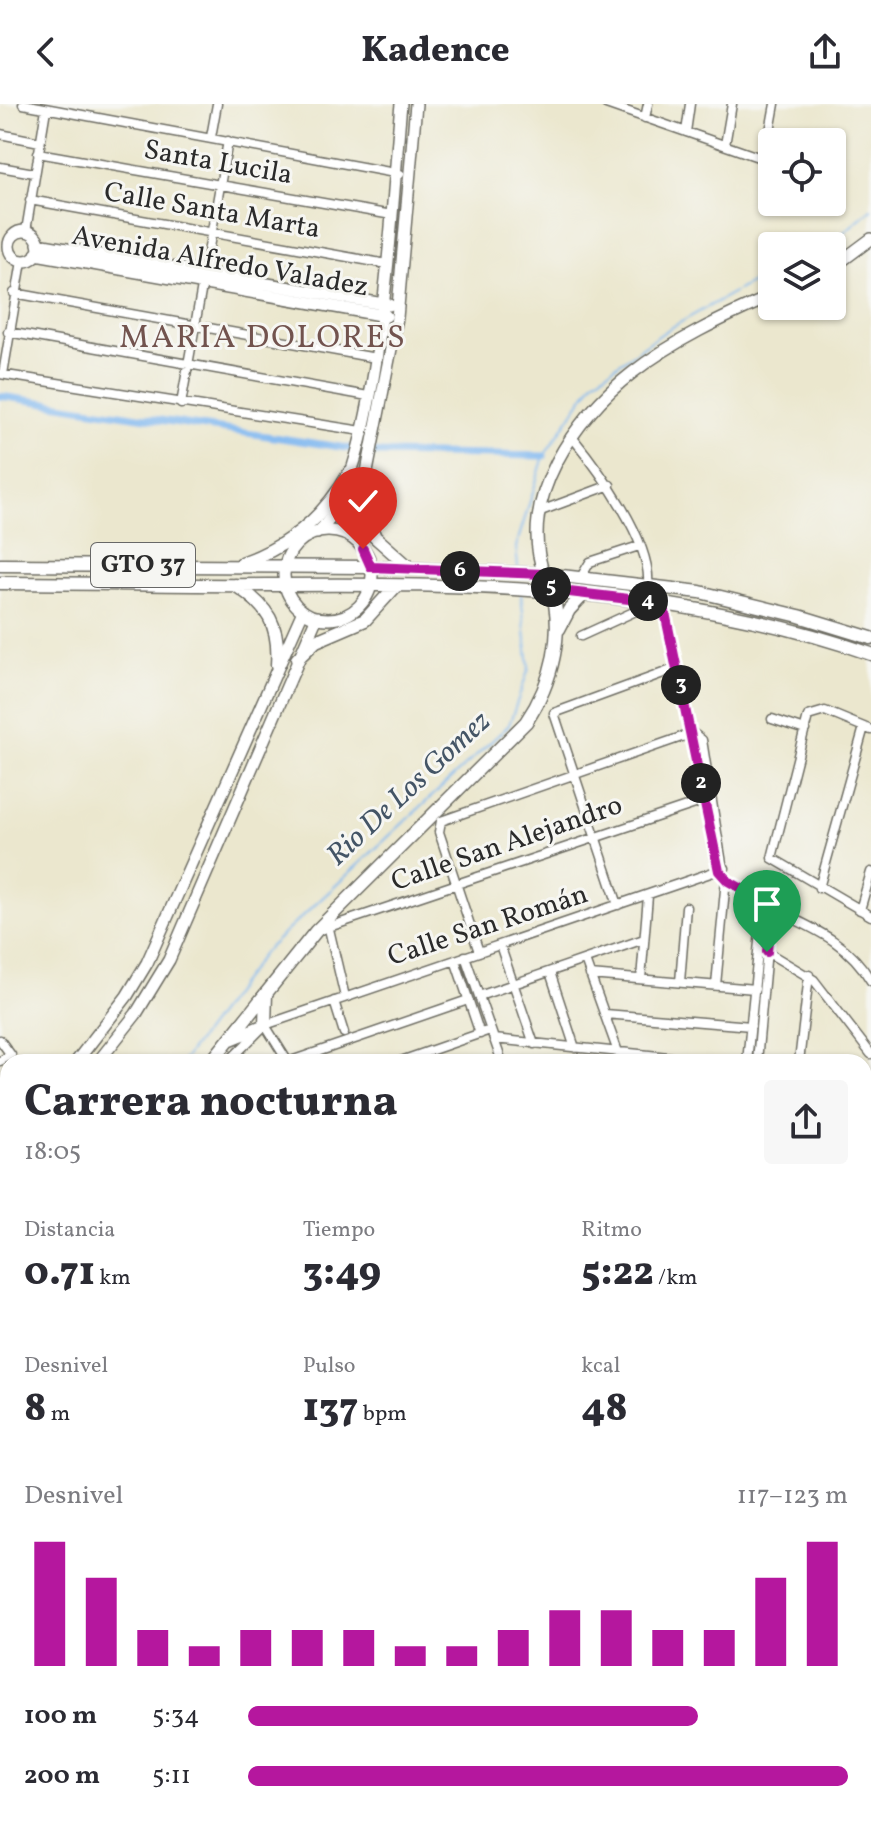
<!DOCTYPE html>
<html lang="es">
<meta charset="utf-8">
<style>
:root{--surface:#fff;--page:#f7f7f7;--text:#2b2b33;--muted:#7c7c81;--accent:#b5179e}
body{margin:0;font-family:Vollkorn,serif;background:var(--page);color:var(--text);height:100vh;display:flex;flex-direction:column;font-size:30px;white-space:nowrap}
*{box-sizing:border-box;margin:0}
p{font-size:26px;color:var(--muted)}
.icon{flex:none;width:44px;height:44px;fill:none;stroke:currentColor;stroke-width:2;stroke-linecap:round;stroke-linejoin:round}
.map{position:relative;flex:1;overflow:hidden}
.sheet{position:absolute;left:0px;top:950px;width:872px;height:770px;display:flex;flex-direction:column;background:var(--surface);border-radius:24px 24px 0 0;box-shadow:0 2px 6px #0004}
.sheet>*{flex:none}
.tools{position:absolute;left:758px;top:24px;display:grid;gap:16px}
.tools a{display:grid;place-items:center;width:88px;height:88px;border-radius:8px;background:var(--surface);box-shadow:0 2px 6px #0004;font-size:40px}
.pin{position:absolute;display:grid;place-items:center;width:68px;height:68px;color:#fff;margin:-82px -34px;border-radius:50% 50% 50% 0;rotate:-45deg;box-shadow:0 0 8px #0007}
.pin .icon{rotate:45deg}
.km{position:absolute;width:40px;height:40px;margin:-20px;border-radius:50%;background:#222;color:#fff;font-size:22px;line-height:40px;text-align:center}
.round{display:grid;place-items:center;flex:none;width:84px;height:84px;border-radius:8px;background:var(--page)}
.head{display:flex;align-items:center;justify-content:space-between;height:136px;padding:0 24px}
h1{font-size:44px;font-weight:800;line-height:60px}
.figures{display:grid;grid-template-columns:repeat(3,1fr);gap:12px;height:136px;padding:8px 24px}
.figures div{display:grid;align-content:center}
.figures b{font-size:40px;font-weight:800}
.figures small{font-size:22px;font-weight:400}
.figures p{font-size:22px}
.chart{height:224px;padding:16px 24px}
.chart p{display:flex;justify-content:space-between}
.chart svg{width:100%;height:144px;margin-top:8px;stroke:var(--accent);stroke-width:6}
ul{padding:0 24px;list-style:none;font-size:26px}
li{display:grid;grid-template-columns:128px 96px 1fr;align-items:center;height:60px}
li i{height:20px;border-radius:10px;background:var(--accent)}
header{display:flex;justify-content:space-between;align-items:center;height:104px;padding:0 24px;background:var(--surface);font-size:36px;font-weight:800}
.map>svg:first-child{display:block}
</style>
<header><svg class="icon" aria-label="back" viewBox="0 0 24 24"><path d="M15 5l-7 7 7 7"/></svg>Kadence<svg class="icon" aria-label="share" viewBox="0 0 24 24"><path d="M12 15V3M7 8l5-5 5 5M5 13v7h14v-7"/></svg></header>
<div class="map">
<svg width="871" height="1719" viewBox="0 0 871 1719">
<rect width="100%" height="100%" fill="#f6f6f2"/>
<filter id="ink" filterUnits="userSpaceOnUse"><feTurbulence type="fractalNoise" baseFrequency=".0125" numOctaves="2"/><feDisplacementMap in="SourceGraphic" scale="16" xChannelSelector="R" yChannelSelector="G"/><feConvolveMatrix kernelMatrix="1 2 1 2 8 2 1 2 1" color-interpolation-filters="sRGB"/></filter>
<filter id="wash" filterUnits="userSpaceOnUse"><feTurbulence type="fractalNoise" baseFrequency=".006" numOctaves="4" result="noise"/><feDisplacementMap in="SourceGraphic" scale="32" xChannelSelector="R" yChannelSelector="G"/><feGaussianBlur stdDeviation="1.8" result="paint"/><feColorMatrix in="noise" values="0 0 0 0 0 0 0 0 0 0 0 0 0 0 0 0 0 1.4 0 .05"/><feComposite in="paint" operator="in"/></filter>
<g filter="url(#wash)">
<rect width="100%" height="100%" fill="#ebe7ce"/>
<path fill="#a7cc75" stroke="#697c50" stroke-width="2" d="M0,1619l8,4v89h155l1,7h-164z"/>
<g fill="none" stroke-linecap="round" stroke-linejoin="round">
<path stroke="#80b8f0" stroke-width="2" d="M828,142l43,-37
M518,463l-2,-20 28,-91 50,-75 73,-51 92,-52 13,-3
M182,958l82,-110 245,-227 20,-57 -8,-74
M357,1712l3,7"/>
<path stroke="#80b8f0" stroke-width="7" d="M0,292l380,57 164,3"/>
</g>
</g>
<g filter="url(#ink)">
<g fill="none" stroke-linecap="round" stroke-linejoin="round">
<g stroke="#6e6d64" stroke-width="11">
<path id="street" d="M23,0l377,70
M606,0l155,54 5,-5 9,-49
M645,14l3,-14
M686,28l4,-28
M0,30l40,8
M211,33l6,-33
M725,41l7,-41
M38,49l354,62
M0,63l34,6
M30,96l357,64
M26,127l20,-122
M14,189l362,65
M8,228l360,64
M0,270l362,57
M3,270l19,-113
M181,300l47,-263
M573,334c26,32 79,104 75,147
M538,408l72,-27
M581,473l9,-15 49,-16
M663,499l56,268c43,49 116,47 152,110
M581,532l70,-32
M772,615l33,11
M871,626l-46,-19 -17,5 -36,142 99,58
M819,784l45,-161
M618,801l-64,-192 123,-45
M860,806l11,-38
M329,825l16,68
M317,827l393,-132
M500,841l34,99
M479,848l-40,-120 2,-11 252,-88 9,7 22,136
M767,848l47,28 57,74
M465,852l37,106
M455,856l25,74
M585,856l33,92v10
M550,868l25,76
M590,871l165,14
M641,875l7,-83
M680,878l6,-75
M716,881l10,-106
M479,892l165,-57
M334,897l10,32
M605,910l146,12
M265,921l23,37
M494,935l223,23
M0,936l11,15 -11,6
M228,958l37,-37 460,-157
M288,958l180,-62
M398,958l92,-32
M747,958l16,-160
M757,958l14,-157
M799,958l10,-87
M864,978l7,1
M864,1015l7,1
M864,1054l7,1
M864,1063l7,1
M864,1102l7,1
M864,1141h7
M864,1260l7,-25
M864,1494l7,-26
M194,1712l3,7
M262,1712l3,7
M303,1712l23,7
M424,1719l1,-7
M486,1719l2,-7
M551,1719l1,-7
M614,1719l2,-7
M806,1719l2,-7
M870,1719l1,-2"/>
</g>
<g stroke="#6e6d64" stroke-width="14">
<path id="secondary" d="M9 142a15 15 0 1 1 30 0a15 15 0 1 1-30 0Z
M38,140l351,61
M36,150l350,62
M832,164l39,-29
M284 471a44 44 0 1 1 88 0a44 44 0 1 1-88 0Z
M317,429c65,-54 75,-341 84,-429
M363,445l-5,-6v-25l39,-200 19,-214
M544,470c-27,-74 31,-157 88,-201 41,-32 92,-56 140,-77
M76,958l51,-66 20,-33 156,-352
M98,958l38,-48 33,-54 148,-343
M0,1081l8,-15
M0,1111l8,-15
M0,1144l8,2
M0,1157l8,2
M864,1370l7,2
M864,1389l7,2
M403,1712l3,7"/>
</g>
<g stroke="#6e6d64" stroke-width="15">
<path id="primary" d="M360,398l15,35 34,30
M242,459c48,-17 84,-48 108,-91
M0,461l371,2 173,7 156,18 99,24 72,22
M0,479c89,0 178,3 267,2 203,-2 410,1 604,69
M235,481c33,21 45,40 42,80
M559,525l10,-19 15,-16
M297,555l19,-18 49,-21 31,-34
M231,935l34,-14 1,-32
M211,958l105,-131 210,-209c26,-38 40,-92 24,-137
M0,1123l8,-4
M0,1521l8,2
M0,1536l8,2
M338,1712l2,7
M388,1712l3,7
M673,1712l27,7
M739,1712l26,7"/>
</g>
<use href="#street" stroke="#fff" stroke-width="8"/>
<use href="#secondary" stroke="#fff" stroke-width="11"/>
<use href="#primary" stroke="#fff" stroke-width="12"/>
</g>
</g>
<g fill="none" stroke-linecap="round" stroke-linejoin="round" filter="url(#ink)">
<g stroke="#fff" stroke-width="16">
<path id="route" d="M363,445l8,18 173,7 8,16 111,13 56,268 9,10 43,24 -4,47"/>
</g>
<use href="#route" stroke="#b5179e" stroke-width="10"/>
</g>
<g text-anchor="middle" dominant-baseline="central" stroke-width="6" stroke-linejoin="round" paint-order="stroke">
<rect fill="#f6f6f2" stroke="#686867" stroke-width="2" x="91" y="439" width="104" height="44" rx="6"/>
<g font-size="26" font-weight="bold" fill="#2b2b2b">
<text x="143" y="461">GTO 37</text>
</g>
<g font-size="28" fill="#2b2b2b" stroke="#f6f6f2">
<text transform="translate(218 59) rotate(10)">Santa Lucila</text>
<text transform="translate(212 107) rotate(10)">Calle Santa Marta</text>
<text transform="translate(220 158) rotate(10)">Avenida Alfredo Valadez</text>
<text transform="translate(507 740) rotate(-19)">Calle San Alejandro</text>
<text transform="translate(488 822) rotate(-18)">Calle San Román</text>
</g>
<g font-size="30" font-style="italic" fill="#456" stroke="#f6f6f2">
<text transform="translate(409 685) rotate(-43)">Rio De Los Gomez</text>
</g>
<g font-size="32" letter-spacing="2" fill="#72534e" stroke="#f6f6f2">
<text x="263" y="235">MARIA DOLORES</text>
</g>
</g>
</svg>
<div class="tools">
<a><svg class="icon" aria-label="locate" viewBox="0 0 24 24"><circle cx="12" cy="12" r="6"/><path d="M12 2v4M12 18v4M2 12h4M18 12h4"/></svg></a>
<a><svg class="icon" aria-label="layers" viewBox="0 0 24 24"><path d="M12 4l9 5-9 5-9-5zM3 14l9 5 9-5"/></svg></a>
</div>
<div class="pin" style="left:767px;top:848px;background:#1e9e55"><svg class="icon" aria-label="arrive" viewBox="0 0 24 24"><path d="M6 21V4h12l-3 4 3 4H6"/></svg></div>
<div class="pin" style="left:363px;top:445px;background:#d93025"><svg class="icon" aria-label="check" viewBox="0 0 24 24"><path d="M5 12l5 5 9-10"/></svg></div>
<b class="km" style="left:701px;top:679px">2</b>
<b class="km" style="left:681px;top:581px">3</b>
<b class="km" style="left:648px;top:497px">4</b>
<b class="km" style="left:551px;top:483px">5</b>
<b class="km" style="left:460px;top:467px">6</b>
<section class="sheet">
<div class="head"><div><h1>Carrera nocturna</h1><p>18:05</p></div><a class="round"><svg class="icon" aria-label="share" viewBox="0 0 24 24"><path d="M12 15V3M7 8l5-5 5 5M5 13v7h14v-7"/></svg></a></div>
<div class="figures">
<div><p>Distancia</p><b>0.71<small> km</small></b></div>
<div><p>Tiempo</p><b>3:49</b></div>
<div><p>Ritmo</p><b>5:22<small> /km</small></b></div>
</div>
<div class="figures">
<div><p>Desnivel</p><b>8<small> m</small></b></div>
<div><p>Pulso</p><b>137<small> bpm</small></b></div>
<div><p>kcal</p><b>48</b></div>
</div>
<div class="chart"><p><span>Desnivel</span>117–123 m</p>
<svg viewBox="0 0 160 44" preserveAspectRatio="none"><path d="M5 44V6M15 44V17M25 44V33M35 44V38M45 44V33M55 44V33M65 44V33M75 44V38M85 44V38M95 44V33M105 44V27M115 44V27M125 44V33M135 44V33M145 44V17M155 44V6"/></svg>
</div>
<ul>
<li><b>100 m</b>5:34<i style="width:75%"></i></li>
<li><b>200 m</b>5:11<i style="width:100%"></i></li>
</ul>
</section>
</div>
